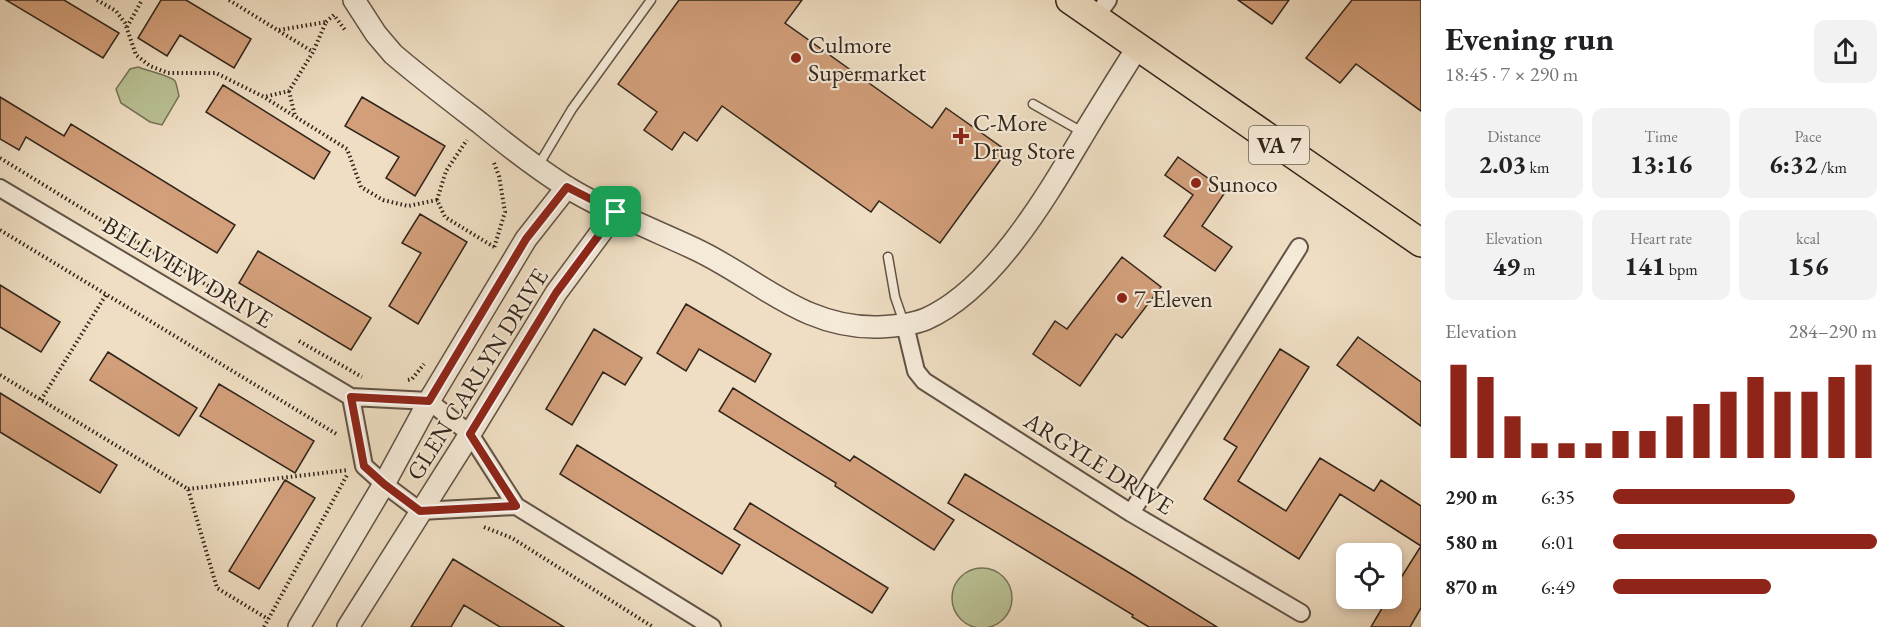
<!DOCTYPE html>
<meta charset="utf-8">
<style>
:root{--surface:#fff;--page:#f2f2f2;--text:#202124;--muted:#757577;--accent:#8f2418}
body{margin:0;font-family:"EB Garamond",serif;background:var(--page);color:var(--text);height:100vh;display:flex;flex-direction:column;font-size:22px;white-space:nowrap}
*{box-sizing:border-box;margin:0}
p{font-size:20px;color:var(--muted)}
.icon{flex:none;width:33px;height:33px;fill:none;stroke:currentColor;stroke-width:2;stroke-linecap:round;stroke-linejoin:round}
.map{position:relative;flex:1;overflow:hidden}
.details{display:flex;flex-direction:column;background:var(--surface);width:480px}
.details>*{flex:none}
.fabs{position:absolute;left:1336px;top:543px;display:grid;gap:12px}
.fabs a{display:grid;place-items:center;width:66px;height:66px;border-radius:12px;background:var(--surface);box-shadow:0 3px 9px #0003;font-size:30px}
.pin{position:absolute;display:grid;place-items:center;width:51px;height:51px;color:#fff;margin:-26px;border-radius:12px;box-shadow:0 3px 9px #0006}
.round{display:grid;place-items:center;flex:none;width:63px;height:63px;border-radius:12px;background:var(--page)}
.summary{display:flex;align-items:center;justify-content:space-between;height:102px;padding:0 24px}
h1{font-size:33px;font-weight:700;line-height:45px}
.figures{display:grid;grid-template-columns:repeat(3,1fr);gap:9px;height:102px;padding:6px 24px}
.figures div{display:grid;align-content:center;border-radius:12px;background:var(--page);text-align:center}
.figures b{font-size:26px;font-weight:700}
.figures small{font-size:16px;font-weight:400}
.figures p{font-size:16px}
.chart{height:168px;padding:12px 24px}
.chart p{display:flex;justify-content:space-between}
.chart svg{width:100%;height:108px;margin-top:6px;stroke:var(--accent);stroke-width:6}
ul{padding:0 24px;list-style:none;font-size:20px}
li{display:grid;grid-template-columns:96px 72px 1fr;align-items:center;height:45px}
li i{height:15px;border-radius:8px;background:var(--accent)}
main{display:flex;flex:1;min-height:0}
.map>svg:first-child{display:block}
</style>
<main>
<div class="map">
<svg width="1421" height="627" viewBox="0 0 1421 627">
<rect width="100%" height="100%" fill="#efdec3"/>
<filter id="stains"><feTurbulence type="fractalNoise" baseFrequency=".00333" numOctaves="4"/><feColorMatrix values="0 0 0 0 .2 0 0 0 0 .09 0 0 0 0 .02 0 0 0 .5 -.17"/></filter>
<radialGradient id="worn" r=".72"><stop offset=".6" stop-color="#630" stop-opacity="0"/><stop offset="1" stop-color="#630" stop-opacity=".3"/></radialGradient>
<path fill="#b9c194" stroke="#767358" stroke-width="1.5" d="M138,67c7,3 34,9 37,14 2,4 3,11 4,15l-17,29 -12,-3 -29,-19 -5,-14 14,-20z
M952 598a30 30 0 1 1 60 0a30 30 0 1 1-60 0Z"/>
<path fill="#d29f7a" stroke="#32251b" stroke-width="1.5" d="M6,0h58l55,33 -16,25z
M161,0h25l65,39 -17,29 -54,-33 -13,21 -29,-18z
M679,0h123l-17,23 147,105 14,-20 61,43 -67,92 -61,-42 -8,11 -149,-106 -25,35 -13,-9 -12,18 -28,-20 13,-18 -39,-28z
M1238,0h51l-17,24z
M1352,0h69v111l-65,-47 -16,19 -34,-25z
M223,85l107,67 -16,27 -108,-67z
M0,97l64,39 7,-12 164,101 -18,28 -191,-116 -7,13 -19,-11z
M362,97l83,49 -30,50 -29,-18 13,-21 -54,-31z
M1178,157l48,34 -24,35 30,21 -17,24 -51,-35 29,-41 -28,-20z
M420,214l47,28 -49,82 -29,-18 32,-53 -19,-10z
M258,251l113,67 -20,32 -112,-67z
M1122,257l39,30 -39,51 -6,-4 -36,52 -47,-32 22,-33 12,8z
M0,285l60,37 -19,30 -41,-25z
M686,304l85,50 -16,28 -56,-33 -13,22 -29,-18z
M594,329l48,29 -17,27 -22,-13 -31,53 -26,-16z
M1358,337l63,45v44l-84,-61z
M1280,349l29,18 -71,114 48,30 34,-53 54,33 7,-11 40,26v102l-11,19h-39l17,-29h4v-6l29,-46 -81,-52 -41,65 -95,-60 33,-52 -13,-8z
M108,352l89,56 -18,28 -89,-56z
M219,384l95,57 -19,32 -95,-57z
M733,388l117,73 4,-5 100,64 -20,30 -99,-64 1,-3 -117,-72z
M0,393l117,72 -17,28 -100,-61z
M577,445l163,100 -18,29 -162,-100z
M965,474l163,98 89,55h-68l-17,-10 1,-2 -185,-112z
M285,480l30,18 -56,91 -30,-18z
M750,503l138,85 -16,25 -138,-84z
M453,559l111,68h-64l-36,-22 -13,22h-40z"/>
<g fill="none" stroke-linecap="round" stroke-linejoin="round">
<g stroke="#615345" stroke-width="11">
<path id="service" d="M1033,104l51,29
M538,166l34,-57 79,-109
M888,257l7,40 9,26"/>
</g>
<g stroke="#615345" stroke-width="20">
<path id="minor" d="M1095,18l13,-18
M0,188l351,209 78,4 41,33 46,72 196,121
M905,325l11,46 8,10 207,132 170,100
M351,397l13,69 20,18 36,27 96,-5
M1131,513l168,-266"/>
</g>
<g stroke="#615345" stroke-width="24">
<path id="tertiary" d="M354,0l22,34 17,20c28,24 57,46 87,69 27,22 55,44 85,63 41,25 87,43 130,63 64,30 108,80 184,78 16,-1 32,-2 47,-8 69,-31 123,-127 160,-189 17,-28 34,-55 51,-82
M299,627l85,-143 45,-83 97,-162 41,-52
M348,627l122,-193 86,-141 60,-81"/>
</g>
<g stroke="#32251b" stroke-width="30">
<path id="primary" d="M1070,0l351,243"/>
</g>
<path stroke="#32251b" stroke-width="4" stroke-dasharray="1.5 3" stroke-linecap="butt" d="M97,0l19,11 9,12 11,32 14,11 18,7h48l48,24 83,52 14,38 22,13 25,6 29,-6 8,17 49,30
M229,0l84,52 -24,39 -25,6
M326,22l8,-7 11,15
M127,27l15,-27
M279,30l47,-8 -13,30
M289,91l6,25
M0,158l236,145
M494,163l5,13 6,36 -11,36
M437,200l9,-29 21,-31
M0,230l338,205
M299,341l63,36
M0,375l188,114 29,99 51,31
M408,380l4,-1 12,-15
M41,400l66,-107
M188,489l160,-19
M484,527l28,11 141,89
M264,627l83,-152"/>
<use href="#service" stroke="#f5ead8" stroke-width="8"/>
<use href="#minor" stroke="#f5ead8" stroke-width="16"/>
<use href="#tertiary" stroke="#f5ead8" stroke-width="21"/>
<use href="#primary" stroke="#efdec3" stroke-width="27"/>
</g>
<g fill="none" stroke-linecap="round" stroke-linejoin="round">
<g stroke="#fff" stroke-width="12">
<path id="route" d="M567,187l49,25 -60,81 -86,141 46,72 -96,5 -36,-27 -20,-18 -13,-69 78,4 97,-162z"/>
</g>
<use href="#route" stroke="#8f2418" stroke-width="8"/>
</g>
<g fill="#8f2418" stroke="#f5ead8" stroke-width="2">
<circle cx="796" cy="58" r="6"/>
<path d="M958 127h6v6h6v6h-6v6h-6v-6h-6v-6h6z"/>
<circle cx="1196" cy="183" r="6"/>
<circle cx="1122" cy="298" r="6"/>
</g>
<g text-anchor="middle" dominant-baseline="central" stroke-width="4.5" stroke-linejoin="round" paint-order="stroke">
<rect fill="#f5ead8" stroke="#6c6054" stroke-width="1.5" x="1249" y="126" width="60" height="38" rx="4.5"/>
<g font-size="22" font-weight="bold" fill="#32251b">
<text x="1279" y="145">VA 7</text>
</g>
<g font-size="24" fill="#32251b" stroke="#f5ead8" text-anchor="start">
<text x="808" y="44">Culmore<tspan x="808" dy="28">Supermarket</tspan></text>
<text x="973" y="122">C-More<tspan x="973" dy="28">Drug Store</tspan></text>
<text x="1208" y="183">Sunoco</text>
<text x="1134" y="298">7-Eleven</text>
</g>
<g font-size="24" fill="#32251b" stroke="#f5ead8">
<text transform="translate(188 272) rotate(31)">BELLVIEW DRIVE</text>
<text transform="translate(477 374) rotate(-58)">GLEN CARLYN DRIVE</text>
<text transform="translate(1099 463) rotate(32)">ARGYLE DRIVE</text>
</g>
</g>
<rect width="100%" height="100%" filter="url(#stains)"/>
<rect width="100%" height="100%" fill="url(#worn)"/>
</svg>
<div class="fabs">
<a><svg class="icon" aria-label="locate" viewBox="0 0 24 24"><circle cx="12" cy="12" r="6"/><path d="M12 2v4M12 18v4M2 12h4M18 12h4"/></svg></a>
</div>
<div class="pin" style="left:616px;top:212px;background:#1e9e55"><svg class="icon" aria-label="arrive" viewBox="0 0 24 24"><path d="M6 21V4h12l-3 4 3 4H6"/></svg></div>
</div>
<section class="details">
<div class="summary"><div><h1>Evening run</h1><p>18:45 · 7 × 290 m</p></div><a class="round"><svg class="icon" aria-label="share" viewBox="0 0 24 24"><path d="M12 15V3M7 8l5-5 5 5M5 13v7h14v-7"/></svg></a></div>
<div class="figures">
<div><p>Distance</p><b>2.03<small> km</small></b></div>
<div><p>Time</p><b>13:16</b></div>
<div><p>Pace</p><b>6:32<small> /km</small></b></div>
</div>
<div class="figures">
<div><p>Elevation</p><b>49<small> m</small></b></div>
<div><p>Heart rate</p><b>141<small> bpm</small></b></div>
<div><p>kcal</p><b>156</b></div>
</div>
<div class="chart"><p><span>Elevation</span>284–290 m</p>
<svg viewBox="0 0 160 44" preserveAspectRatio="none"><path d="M5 44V6M15 44V11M25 44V27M35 44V38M45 44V38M55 44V38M65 44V33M75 44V33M85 44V27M95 44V22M105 44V17M115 44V11M125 44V17M135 44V17M145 44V11M155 44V6"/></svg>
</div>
<ul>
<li><b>290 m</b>6:35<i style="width:69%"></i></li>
<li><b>580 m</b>6:01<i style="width:100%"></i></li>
<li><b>870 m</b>6:49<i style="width:60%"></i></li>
</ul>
</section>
</main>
